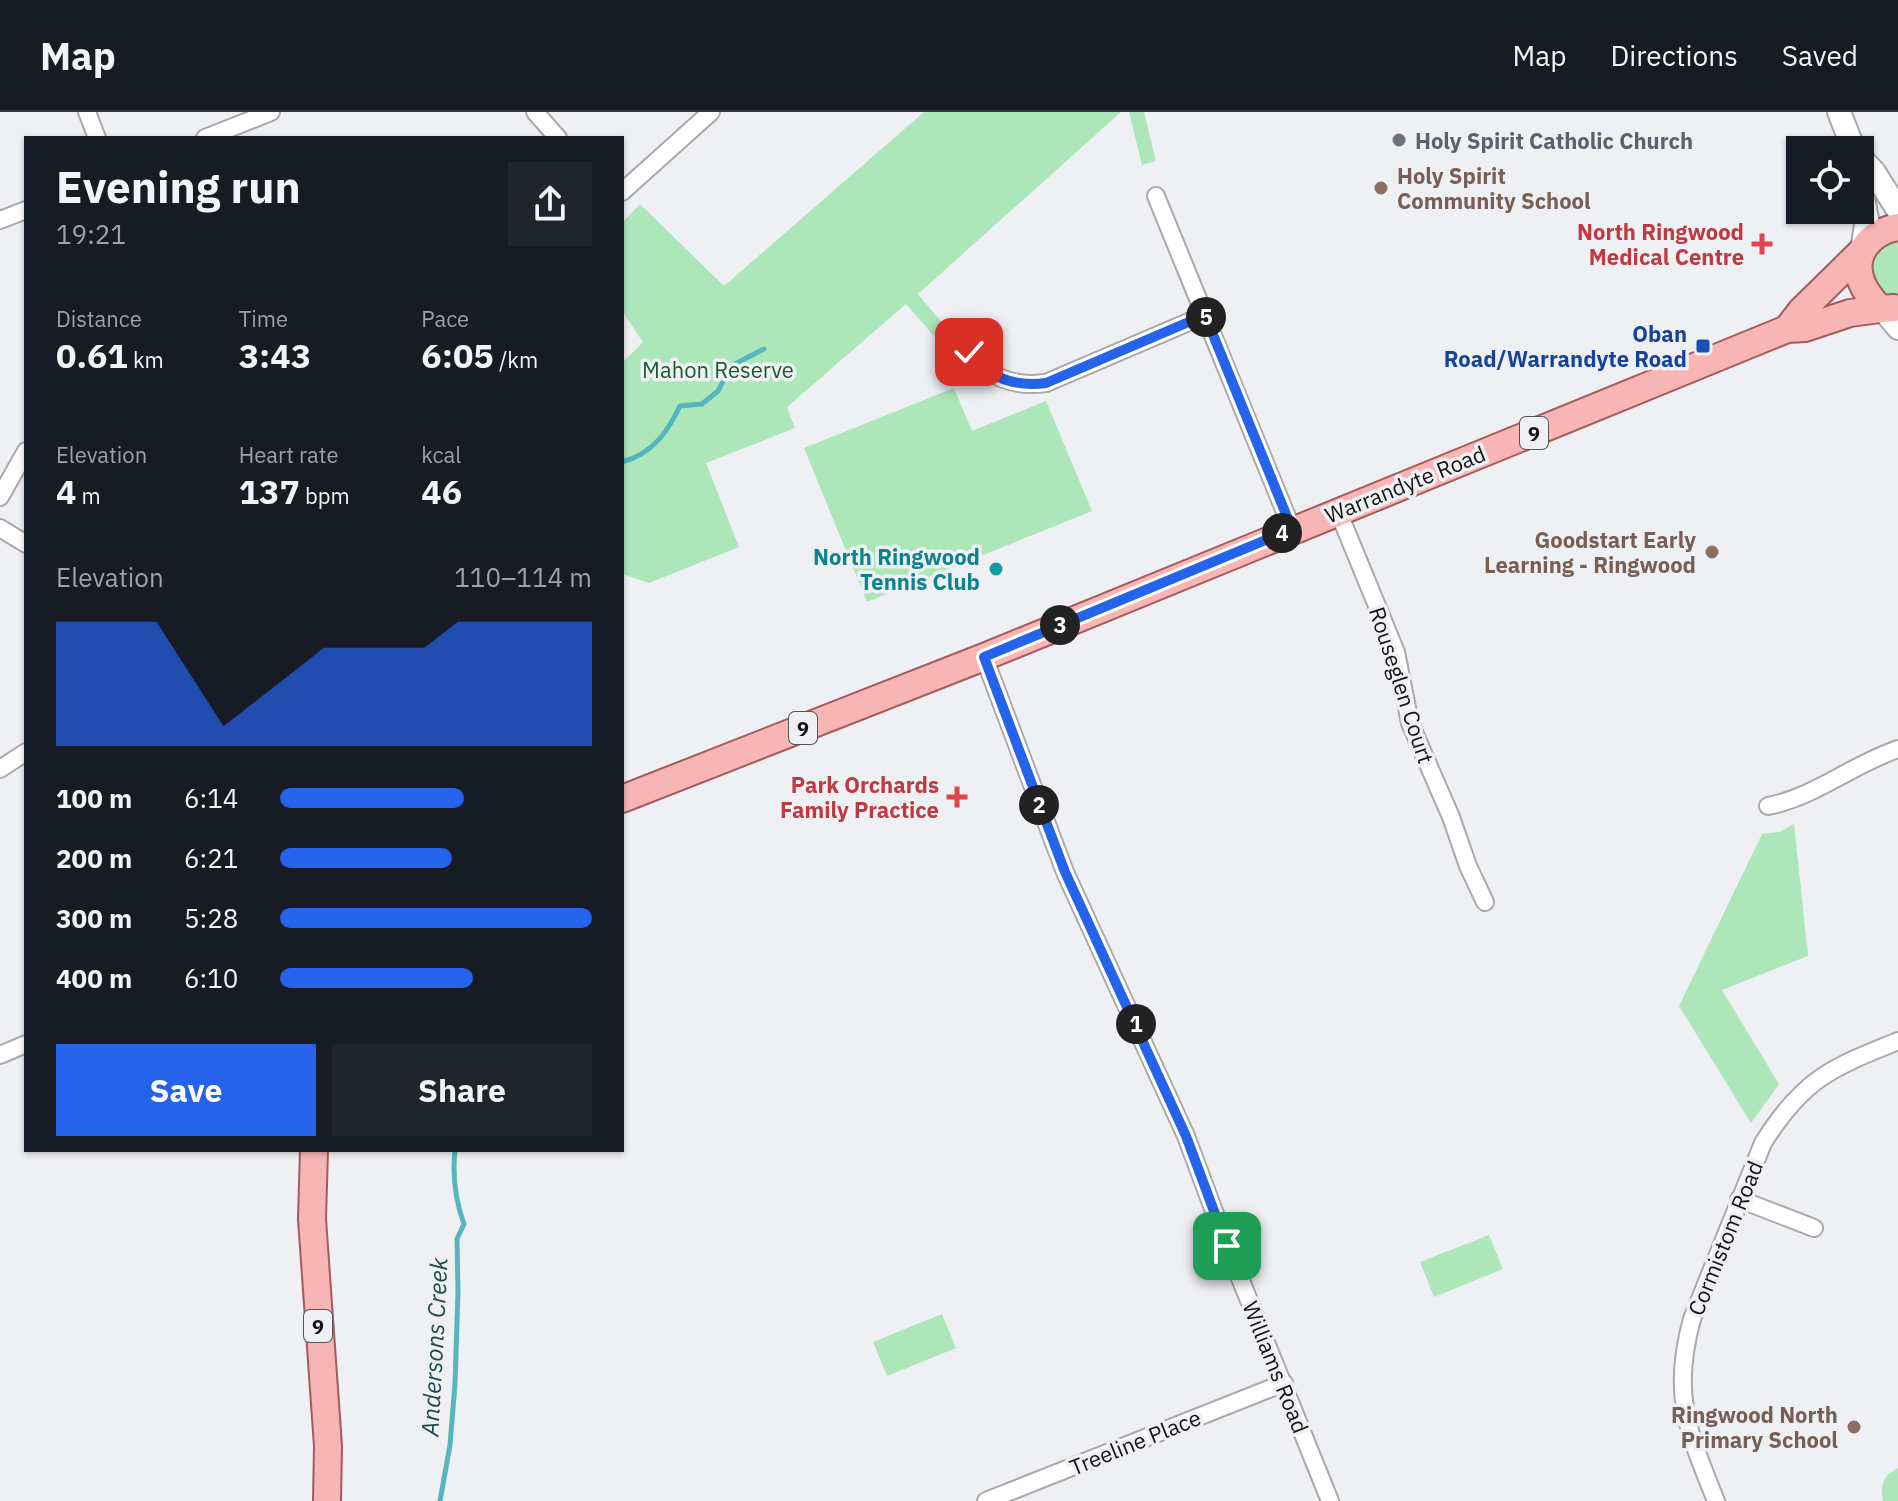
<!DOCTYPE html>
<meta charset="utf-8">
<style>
:root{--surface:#171b24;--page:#20242c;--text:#f1f3f6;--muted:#9ea1a6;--line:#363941;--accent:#2563eb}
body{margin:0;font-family:"IBM Plex Sans",sans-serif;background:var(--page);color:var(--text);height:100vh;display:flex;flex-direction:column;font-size:30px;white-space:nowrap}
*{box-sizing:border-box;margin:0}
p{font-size:26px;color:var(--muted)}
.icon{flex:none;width:44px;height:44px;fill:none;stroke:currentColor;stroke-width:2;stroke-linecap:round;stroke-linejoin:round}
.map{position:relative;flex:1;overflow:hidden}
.drawer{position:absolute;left:24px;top:24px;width:600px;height:1016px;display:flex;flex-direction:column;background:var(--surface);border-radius:0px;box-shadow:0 2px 6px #0004}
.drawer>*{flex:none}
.fabs{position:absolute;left:1786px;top:24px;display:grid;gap:16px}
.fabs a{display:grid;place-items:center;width:88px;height:88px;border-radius:0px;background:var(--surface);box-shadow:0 2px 6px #0004;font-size:40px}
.pin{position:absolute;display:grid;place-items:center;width:68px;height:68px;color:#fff;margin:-34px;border-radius:16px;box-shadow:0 4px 12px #0006}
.km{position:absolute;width:40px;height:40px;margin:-20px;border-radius:50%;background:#222;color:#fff;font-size:22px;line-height:40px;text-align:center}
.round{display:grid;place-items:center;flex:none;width:84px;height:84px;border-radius:0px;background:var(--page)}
.summary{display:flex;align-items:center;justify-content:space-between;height:136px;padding:0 32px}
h1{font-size:44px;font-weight:700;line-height:60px}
.stats{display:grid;grid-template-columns:repeat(3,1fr);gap:12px;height:136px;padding:8px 32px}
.stats div{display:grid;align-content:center}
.stats b{font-size:34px;font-weight:700}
.stats small{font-size:22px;font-weight:400}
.stats p{font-size:22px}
.chart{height:224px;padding:16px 32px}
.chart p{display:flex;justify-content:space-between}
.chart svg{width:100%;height:144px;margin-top:8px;fill:var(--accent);opacity:.7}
.cta{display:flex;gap:16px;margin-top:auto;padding:16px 32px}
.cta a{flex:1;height:92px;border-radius:0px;background:var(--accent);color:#fff;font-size:32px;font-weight:700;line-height:92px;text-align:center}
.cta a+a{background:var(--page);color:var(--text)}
ul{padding:0 32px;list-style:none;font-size:26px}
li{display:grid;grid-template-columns:128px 96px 1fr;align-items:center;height:60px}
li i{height:20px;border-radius:10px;background:var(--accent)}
header{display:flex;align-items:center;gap:48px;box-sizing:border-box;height:112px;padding:0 40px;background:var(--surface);border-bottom:2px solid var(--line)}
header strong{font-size:38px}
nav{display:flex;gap:44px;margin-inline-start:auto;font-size:28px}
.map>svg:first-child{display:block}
</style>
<header>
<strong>Map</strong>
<nav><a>Map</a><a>Directions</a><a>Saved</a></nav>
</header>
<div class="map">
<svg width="1898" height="1389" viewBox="0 0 1898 1389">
<rect width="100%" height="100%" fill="#eff0f3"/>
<path fill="#ace6b9" d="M924,0h197l-203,182 30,36 -7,14 -35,-40 -119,103 8,21 -89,35 33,84 -90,36 -27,-9v-211l21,-21 -21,-31v-88l18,-19 84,82z
M1129,0h15l12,49 -14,4z
M1898,126v59c-26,-4 -33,-26 -23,-49z
M954,276l18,43 74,-30 46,110 -225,91 -63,-154z
M1794,712l14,132 -86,34 57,94 -28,39 -72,-117 83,-172 17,-2z
M1489,1123l14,34 -69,28 -14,-35z
M942,1202l14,34 -69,28 -14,-34z
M1898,1356v33h-15c-3,-15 0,-27 15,-33z"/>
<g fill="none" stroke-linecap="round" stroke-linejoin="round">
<path stroke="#55b6bf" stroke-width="5" d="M622,350c30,-8 45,-29 58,-56l22,-2 16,-13 13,-25 33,-17
M440,1389l10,-56 5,-61 3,-93 -1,-52 7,-15c-9,-25 -12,-47 -9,-74"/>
<g stroke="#a9a9ac" stroke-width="20">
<path id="minor" d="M87,0l10,26
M535,0l23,26
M205,26l66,-26
M622,80l89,-80
M1156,84l136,333
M0,108l26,-10
M969,240c20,26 44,35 77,31l159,-68
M0,385l26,-46
M1338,399l58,141 14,71 41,94 17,49 17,36
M0,416l26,16
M984,545l81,215 121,264 41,110 103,255
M0,657l26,-17
M1768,694c47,-9 85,-42 130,-57
M0,943l26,-11
M1739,1087l75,29
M986,1389l298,-118
M1716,1389c-28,-70 -45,-106 -24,-182l71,-176c40,-64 68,-75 135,-102"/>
</g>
<g stroke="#a9a9ac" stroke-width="24">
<path id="tertiary" d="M1882,198l16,19"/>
</g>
<g stroke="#a9a9ac" stroke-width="26">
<path id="secondary" d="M1839,0l15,38
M1860,45l14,15 24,38
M1860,69l7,38 -5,31"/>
</g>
<g stroke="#a45b5c" stroke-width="30">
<path id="primary" d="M1894,196l-14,1c-7,-8 -14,-16 -18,-26 -12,-28 9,-52 36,-56
M1787,217l14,-18 60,-59
M622,687l362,-142 803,-328 18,-1 45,-15 30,-4
M314,1038l-2,69 16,227 -1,55"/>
</g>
<use href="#minor" stroke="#fff" stroke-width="16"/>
<use href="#tertiary" stroke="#fff" stroke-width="20"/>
<use href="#secondary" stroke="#fff" stroke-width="22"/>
<use href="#primary" stroke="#f7b5b5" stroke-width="26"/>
</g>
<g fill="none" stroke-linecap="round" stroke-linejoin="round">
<g stroke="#fff" stroke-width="16">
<path id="route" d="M969,240c20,26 44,35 77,31l159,-68 87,214 -308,128 81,215 121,264 41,110"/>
</g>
<use href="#route" stroke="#2563eb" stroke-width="10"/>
</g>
<circle fill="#6b7280" stroke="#eff0f3" stroke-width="3" cx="1399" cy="28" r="8"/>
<g fill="#8d6e63" stroke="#eff0f3" stroke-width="3">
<circle cx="1381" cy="76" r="8"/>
<circle cx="1712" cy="440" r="8"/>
<circle cx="1854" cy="1315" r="8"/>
</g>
<g fill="#e0444e" stroke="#eff0f3" stroke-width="3">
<path d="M1758 120h8v8h8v8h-8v8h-8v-8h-8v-8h8z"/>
<path d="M953 673h8v8h8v8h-8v8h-8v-8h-8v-8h8z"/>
</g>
<rect fill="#1a4fb4" stroke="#eff0f3" stroke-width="3" x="1695" y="226" width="16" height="16" rx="4"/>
<circle fill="#0f9aa8" stroke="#eff0f3" stroke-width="3" cx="996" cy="457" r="8"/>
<g text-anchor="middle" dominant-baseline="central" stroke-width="7" stroke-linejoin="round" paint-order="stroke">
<g fill="#eff0f3" stroke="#545556" stroke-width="2">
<rect x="1520" y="305" width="28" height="32" rx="6"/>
<rect x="789" y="600" width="28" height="32" rx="6"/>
<rect x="304" y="1198" width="28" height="32" rx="6"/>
</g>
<g font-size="20" font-weight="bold" fill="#121213">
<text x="1534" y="321">9</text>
<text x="803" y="616">9</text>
<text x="318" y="1214">9</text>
</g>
<g font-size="22" font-weight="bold" fill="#5b616d" stroke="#eff0f3" text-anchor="start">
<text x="1415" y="28">Holy Spirit Catholic Church</text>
</g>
<g font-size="22" font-weight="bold" fill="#785e54" stroke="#eff0f3" text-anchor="end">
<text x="1397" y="63" text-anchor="start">Holy Spirit<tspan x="1397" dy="25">Community School</tspan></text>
<text x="1696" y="427">Goodstart Early<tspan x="1696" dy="25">Learning - Ringwood</tspan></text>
<text x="1838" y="1302">Ringwood North<tspan x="1838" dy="25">Primary School</tspan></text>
</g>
<g font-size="22" font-weight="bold" fill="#be3a42" stroke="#eff0f3" text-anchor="end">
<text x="1744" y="119">North Ringwood<tspan x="1744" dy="25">Medical Centre</tspan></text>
<text x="939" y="672">Park Orchards<tspan x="939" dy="25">Family Practice</tspan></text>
</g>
<g font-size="22" font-weight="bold" fill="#164399" stroke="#eff0f3" text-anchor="end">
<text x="1687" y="221">Oban<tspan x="1687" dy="25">Road/Warrandyte Road</tspan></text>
</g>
<g font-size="22" fill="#185b2f" stroke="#eff0f3">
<text x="718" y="257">Mahon Reserve</text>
</g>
<g font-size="22" fill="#121213" stroke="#eff0f3">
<text transform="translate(1405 372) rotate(-22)">Warrandyte Road</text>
<text transform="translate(1402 573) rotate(72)">Rouseglen Court</text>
<text transform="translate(1725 1126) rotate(-68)">Cormistom Road</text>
<text transform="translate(1276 1255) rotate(68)">Williams Road</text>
<text transform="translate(1135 1330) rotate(-22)">Treeline Place</text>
</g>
<g font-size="22" font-weight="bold" fill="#0d838f" stroke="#eff0f3" text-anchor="end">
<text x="980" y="444">North Ringwood<tspan x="980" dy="25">Tennis Club</tspan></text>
</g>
<g font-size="24" font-style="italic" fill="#1f4b4f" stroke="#eff0f3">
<text transform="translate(434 1235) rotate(-87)">Andersons Creek</text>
</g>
</g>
</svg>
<div class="fabs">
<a><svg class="icon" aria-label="locate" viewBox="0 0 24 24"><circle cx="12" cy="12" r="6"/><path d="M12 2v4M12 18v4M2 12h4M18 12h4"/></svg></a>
</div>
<div class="pin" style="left:1227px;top:1134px;background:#1e9e55"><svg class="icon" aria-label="arrive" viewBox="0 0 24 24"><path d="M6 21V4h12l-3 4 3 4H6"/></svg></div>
<div class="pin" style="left:969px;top:240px;background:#d93025"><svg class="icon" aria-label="check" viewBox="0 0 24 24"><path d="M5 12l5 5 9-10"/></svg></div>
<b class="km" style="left:1136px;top:912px">1</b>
<b class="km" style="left:1039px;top:693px">2</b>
<b class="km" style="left:1060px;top:513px">3</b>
<b class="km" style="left:1282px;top:421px">4</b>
<b class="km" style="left:1206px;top:205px">5</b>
<section class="drawer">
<div class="summary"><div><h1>Evening run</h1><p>19:21</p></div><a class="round"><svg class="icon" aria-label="share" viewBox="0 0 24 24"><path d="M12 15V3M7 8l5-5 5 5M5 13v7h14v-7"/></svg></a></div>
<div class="stats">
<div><p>Distance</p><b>0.61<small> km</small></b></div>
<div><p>Time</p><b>3:43</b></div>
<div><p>Pace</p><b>6:05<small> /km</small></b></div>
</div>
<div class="stats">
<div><p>Elevation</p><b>4<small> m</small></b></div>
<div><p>Heart rate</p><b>137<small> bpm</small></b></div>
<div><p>kcal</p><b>46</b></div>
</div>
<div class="chart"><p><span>Elevation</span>110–114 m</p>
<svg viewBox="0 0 160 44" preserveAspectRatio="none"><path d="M0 44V6L10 6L20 6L30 6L40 22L50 38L60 30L70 22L80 14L90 14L100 14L110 14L120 6L130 6L140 6L150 6L160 6V44z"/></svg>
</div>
<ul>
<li><b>100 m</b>6:14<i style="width:59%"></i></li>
<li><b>200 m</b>6:21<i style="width:55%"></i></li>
<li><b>300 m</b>5:28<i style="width:100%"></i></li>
<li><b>400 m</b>6:10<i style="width:62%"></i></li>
</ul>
<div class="cta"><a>Save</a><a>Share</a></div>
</section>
</div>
